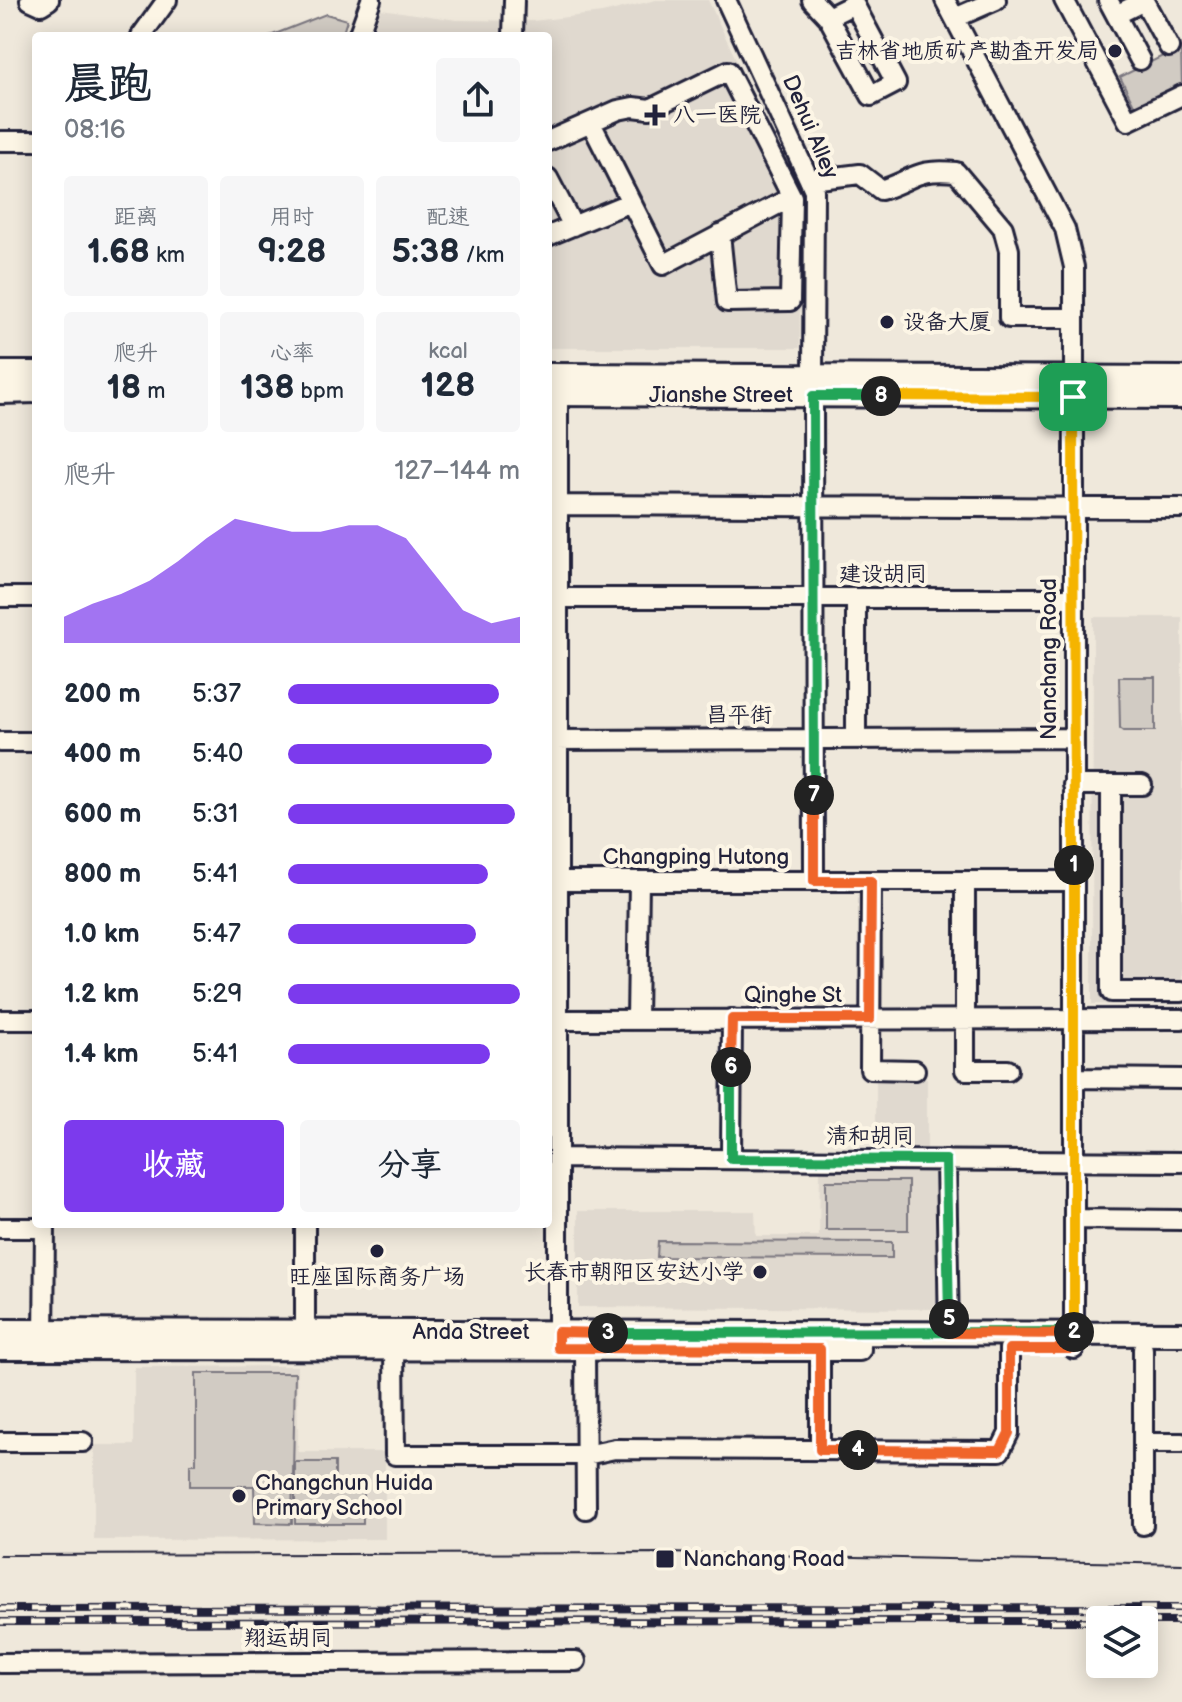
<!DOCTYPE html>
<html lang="zh">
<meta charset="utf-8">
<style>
:root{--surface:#fff;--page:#f6f6f7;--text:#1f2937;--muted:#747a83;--accent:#7c3aed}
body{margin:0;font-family:"Balsamiq Sans","LXGW WenKai TC",sans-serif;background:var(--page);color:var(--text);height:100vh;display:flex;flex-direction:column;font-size:30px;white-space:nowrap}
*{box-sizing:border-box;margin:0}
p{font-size:26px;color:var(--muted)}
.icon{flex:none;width:44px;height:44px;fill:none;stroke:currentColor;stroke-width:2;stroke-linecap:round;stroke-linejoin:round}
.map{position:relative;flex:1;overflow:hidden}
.drawer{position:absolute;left:32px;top:32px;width:520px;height:1196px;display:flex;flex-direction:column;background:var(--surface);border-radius:8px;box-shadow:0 4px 20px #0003}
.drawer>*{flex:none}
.tools{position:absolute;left:1086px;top:1606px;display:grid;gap:16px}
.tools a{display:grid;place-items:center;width:72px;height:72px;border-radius:8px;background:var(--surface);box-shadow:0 4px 20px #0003;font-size:40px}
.pin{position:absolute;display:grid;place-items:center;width:68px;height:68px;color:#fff;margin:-34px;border-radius:16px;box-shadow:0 4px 12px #0006}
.km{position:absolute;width:40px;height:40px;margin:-20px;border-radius:50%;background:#222;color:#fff;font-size:22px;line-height:40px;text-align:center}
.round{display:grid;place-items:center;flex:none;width:84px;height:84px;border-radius:8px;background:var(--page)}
.summary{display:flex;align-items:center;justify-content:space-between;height:136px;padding:0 32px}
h1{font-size:44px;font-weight:800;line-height:60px}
.stats{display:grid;grid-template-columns:repeat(3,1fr);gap:12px;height:136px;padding:8px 32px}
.stats div{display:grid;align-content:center;border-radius:8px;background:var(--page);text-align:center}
.stats b{font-size:34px;font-weight:800}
.stats small{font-size:22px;font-weight:400}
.stats p{font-size:22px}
.chart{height:224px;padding:16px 32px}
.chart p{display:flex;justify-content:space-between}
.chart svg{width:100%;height:144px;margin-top:8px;fill:var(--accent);opacity:.7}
.button{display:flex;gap:16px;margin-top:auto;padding:16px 32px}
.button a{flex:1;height:92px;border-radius:8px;background:var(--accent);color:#fff;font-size:32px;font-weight:800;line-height:92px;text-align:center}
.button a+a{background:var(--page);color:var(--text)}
ul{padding:0 32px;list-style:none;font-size:26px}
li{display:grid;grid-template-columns:128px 96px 1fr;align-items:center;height:60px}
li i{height:20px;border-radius:10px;background:var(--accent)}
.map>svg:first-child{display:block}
</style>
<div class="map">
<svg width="1182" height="1702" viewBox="0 0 1182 1702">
<rect width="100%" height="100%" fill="#efe8db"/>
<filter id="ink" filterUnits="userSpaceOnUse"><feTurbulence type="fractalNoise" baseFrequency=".0125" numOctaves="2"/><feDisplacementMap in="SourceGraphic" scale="16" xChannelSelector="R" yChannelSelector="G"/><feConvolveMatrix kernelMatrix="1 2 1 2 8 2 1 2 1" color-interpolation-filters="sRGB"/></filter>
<g filter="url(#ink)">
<path fill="#e0d9cf" d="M656,0h52l91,193 1,155h-252v-312h-176l9,-27 76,11 76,1 69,-8z
M1093,617h89v388l-90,-1z
M876,1078h51v71h-51z
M820,1171h122v138l-364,-2v-96h177l1,25h63z
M297,1366l1,86h87v87l-291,1v-95h40v-78z"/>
<path fill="#d1cbc3" stroke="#7a767f" stroke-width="2" d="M326,14l21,6 -5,16h-72z
M1181,47l1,41 -45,23 -17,-34z
M1119,677h36v54h-31l-4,-3z
M826,1181h82v49h-82z
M658,1241l234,1v16l-235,-1z
M196,1373h99l-3,151 -37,-1 -1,-37h-64v-22h6z
M295,1462h40v24h28v38h-68z"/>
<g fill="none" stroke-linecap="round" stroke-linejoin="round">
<g stroke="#22223b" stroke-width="24">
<path id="minor" d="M30,0l11,5 8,-5
M726,0l88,190 -1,187
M812,0l16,17
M945,0l120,229 9,38v1082
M1064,0l64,121 54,-26
M1108,0l32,60
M854,4l42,79 -25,13 -43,-79z
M1116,15l28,-14 25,46
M955,18l41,-18
M141,36l26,-36
M358,36l13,-36
M513,36l1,-36
M591,123l72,142 129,-68
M0,141h36
M548,141l70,-31 15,-3 17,2 78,-38 64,126 -2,104 -63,1 -7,-68
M548,178l25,48
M811,180l49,-6 21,16c34,-11 35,-22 75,-18l47,56 6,22v68h65
M548,236l83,-34
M813,396l1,485
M558,505l624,3
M0,597h36
M548,598h525
M856,739v-141
M548,740l525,-2
M0,742h36
M1073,785h69
M1111,785v207h71
M558,881h516
M871,881l-1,188 45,1
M965,881v189h43
M0,1020h36
M548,1020l634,-1
M637,1020l2,-139
M1074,1078l108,1
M558,1158l624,4
M731,1159l1,-140
M946,1160l3,173
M1074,1219l108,1
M0,1228h45
M305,1332v-108
M558,1343v-949
M44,1345l1,-121
M394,1348l1,107h191l29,-6 385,2 9,-18v-84
M585,1348l1,161
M1143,1349v176
M0,1442h83
M1143,1443h39
M820,1450v-101
M0,1663l576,-2"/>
</g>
<g stroke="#22223b" stroke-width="28">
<path id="major" d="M0,373h36
M548,375l634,3
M0,392l36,-1
M548,394l634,3
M0,1331l1182,3
M0,1348l859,1"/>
</g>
<use href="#minor" stroke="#fcf5e5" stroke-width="18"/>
<use href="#major" stroke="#fcf5e5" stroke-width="22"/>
<path stroke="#22223b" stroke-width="2" d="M0,1555l665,-2 517,11"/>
<g stroke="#22223b" stroke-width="8">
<path id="rail" d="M0,1609l1182,-1
M1144,1621h38
M0,1622l1100,-1"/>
</g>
<use href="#rail" stroke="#fcf5e5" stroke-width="5" stroke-dasharray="15" stroke-linecap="butt"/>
</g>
</g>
<g fill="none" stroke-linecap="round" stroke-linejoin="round" filter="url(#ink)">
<g stroke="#fff" stroke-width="16">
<path id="split-1" d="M1073,397l1,468"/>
</g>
<g stroke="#fff" stroke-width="16">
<path id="split-2" d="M1074,865v467"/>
</g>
<g stroke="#fff" stroke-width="16">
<path id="split-3" d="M608,1333l466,-1"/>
</g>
<g stroke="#fff" stroke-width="16">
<path id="split-4" d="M608,1333l-50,-1v16l262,1v101h38"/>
</g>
<g stroke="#fff" stroke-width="16">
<path id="split-5" d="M858,1450l142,1 9,-18v-84h65v-15l-125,-1v-14"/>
</g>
<g stroke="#fff" stroke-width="16">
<path id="split-6" d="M731,1067v92l215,1 3,159"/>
</g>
<g stroke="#fff" stroke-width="16">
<path id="split-7" d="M731,1067l1,-48h138l1,-138h-57v-86"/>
</g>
<g stroke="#fff" stroke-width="16">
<path id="split-8" d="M814,795l-1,-399h68"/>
</g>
<g stroke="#fff" stroke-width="16">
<path id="split-9" d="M881,396l192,1"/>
</g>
<use href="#split-1" stroke="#f5b400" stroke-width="10"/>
<use href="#split-2" stroke="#f5b400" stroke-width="10"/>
<use href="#split-3" stroke="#22a559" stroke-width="10"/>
<use href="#split-4" stroke="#f0652b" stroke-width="10"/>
<use href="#split-5" stroke="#f0652b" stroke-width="10"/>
<use href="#split-6" stroke="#22a559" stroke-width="10"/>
<use href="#split-7" stroke="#f0652b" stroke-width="10"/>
<use href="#split-8" stroke="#22a559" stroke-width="10"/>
<use href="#split-9" stroke="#f5b400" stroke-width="10"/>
</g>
<g fill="#22223b" stroke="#fcf5e5" stroke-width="3">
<circle cx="1115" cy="51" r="8"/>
<path d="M651 103h8v8h8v8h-8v8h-8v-8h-8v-8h8z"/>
<circle cx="887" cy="322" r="8"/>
<circle cx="377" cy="1251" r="8"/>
<circle cx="760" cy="1272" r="8"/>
<circle cx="239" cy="1496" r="8"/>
<rect x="655" y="1549" width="20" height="20" rx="4"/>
</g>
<g text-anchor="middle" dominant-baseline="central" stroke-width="8" stroke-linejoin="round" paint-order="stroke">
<g font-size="22" fill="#22223b" stroke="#fcf5e5" text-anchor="start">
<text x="1099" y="51" text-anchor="end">吉林省地质矿产勘查开发局</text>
<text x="673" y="115">八一医院</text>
<text x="903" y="322">设备大厦</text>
<text x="744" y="1272" text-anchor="end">长春市朝阳区安达小学</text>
<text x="377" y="1277" text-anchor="middle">旺座国际商务广场</text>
<text x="255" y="1483">Changchun Huida<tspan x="255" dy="25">Primary School</tspan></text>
<text x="683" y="1559">Nanchang Road</text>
</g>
<g font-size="22" fill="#22223b" stroke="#fcf5e5">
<text transform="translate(810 127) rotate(67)">Dehui Alley</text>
<text x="721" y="395">Jianshe Street</text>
<text x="883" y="574">建设胡同</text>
<text transform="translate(1049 659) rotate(-90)">Nanchang Road</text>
<text x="739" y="715">昌平街</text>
<text x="696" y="857">Changping Hutong</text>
<text x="793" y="995">Qinghe St</text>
<text x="870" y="1136">清和胡同</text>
<text x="471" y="1332">Anda Street</text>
<text x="288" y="1638">翔运胡同</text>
</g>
</g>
</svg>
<div class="tools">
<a><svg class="icon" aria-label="layers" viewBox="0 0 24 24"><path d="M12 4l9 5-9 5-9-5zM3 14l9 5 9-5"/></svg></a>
</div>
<div class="pin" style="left:1073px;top:397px;background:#1e9e55"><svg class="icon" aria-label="arrive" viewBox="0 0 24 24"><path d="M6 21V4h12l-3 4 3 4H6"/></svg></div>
<b class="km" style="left:1074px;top:865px">1</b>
<b class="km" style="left:1074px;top:1332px">2</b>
<b class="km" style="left:608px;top:1333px">3</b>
<b class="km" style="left:858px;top:1450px">4</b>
<b class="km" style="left:949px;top:1319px">5</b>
<b class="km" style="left:731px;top:1067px">6</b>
<b class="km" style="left:814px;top:795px">7</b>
<b class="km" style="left:881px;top:396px">8</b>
<section class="drawer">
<div class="summary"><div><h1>晨跑</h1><p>08:16</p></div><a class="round"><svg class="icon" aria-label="share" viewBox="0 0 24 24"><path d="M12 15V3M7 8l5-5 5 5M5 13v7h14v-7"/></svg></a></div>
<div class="stats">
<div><p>距离</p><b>1.68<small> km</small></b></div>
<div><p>用时</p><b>9:28</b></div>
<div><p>配速</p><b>5:38<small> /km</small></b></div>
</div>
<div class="stats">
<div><p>爬升</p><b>18<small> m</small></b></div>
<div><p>心率</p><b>138<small> bpm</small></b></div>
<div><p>kcal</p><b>128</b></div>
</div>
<div class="chart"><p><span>爬升</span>127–144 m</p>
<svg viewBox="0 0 160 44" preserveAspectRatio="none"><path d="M0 44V36L10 32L20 29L30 25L40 19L50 12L60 6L70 8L80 10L90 10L100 8L110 8L120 12L130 23L140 34L150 38L160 36V44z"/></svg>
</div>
<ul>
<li><b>200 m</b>5:37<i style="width:91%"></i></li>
<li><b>400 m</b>5:40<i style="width:88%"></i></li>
<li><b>600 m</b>5:31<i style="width:98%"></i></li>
<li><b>800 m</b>5:41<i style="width:86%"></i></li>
<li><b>1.0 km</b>5:47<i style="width:81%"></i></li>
<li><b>1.2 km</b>5:29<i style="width:100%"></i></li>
<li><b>1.4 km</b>5:41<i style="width:87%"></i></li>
</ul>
<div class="button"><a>收藏</a><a>分享</a></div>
</section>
</div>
